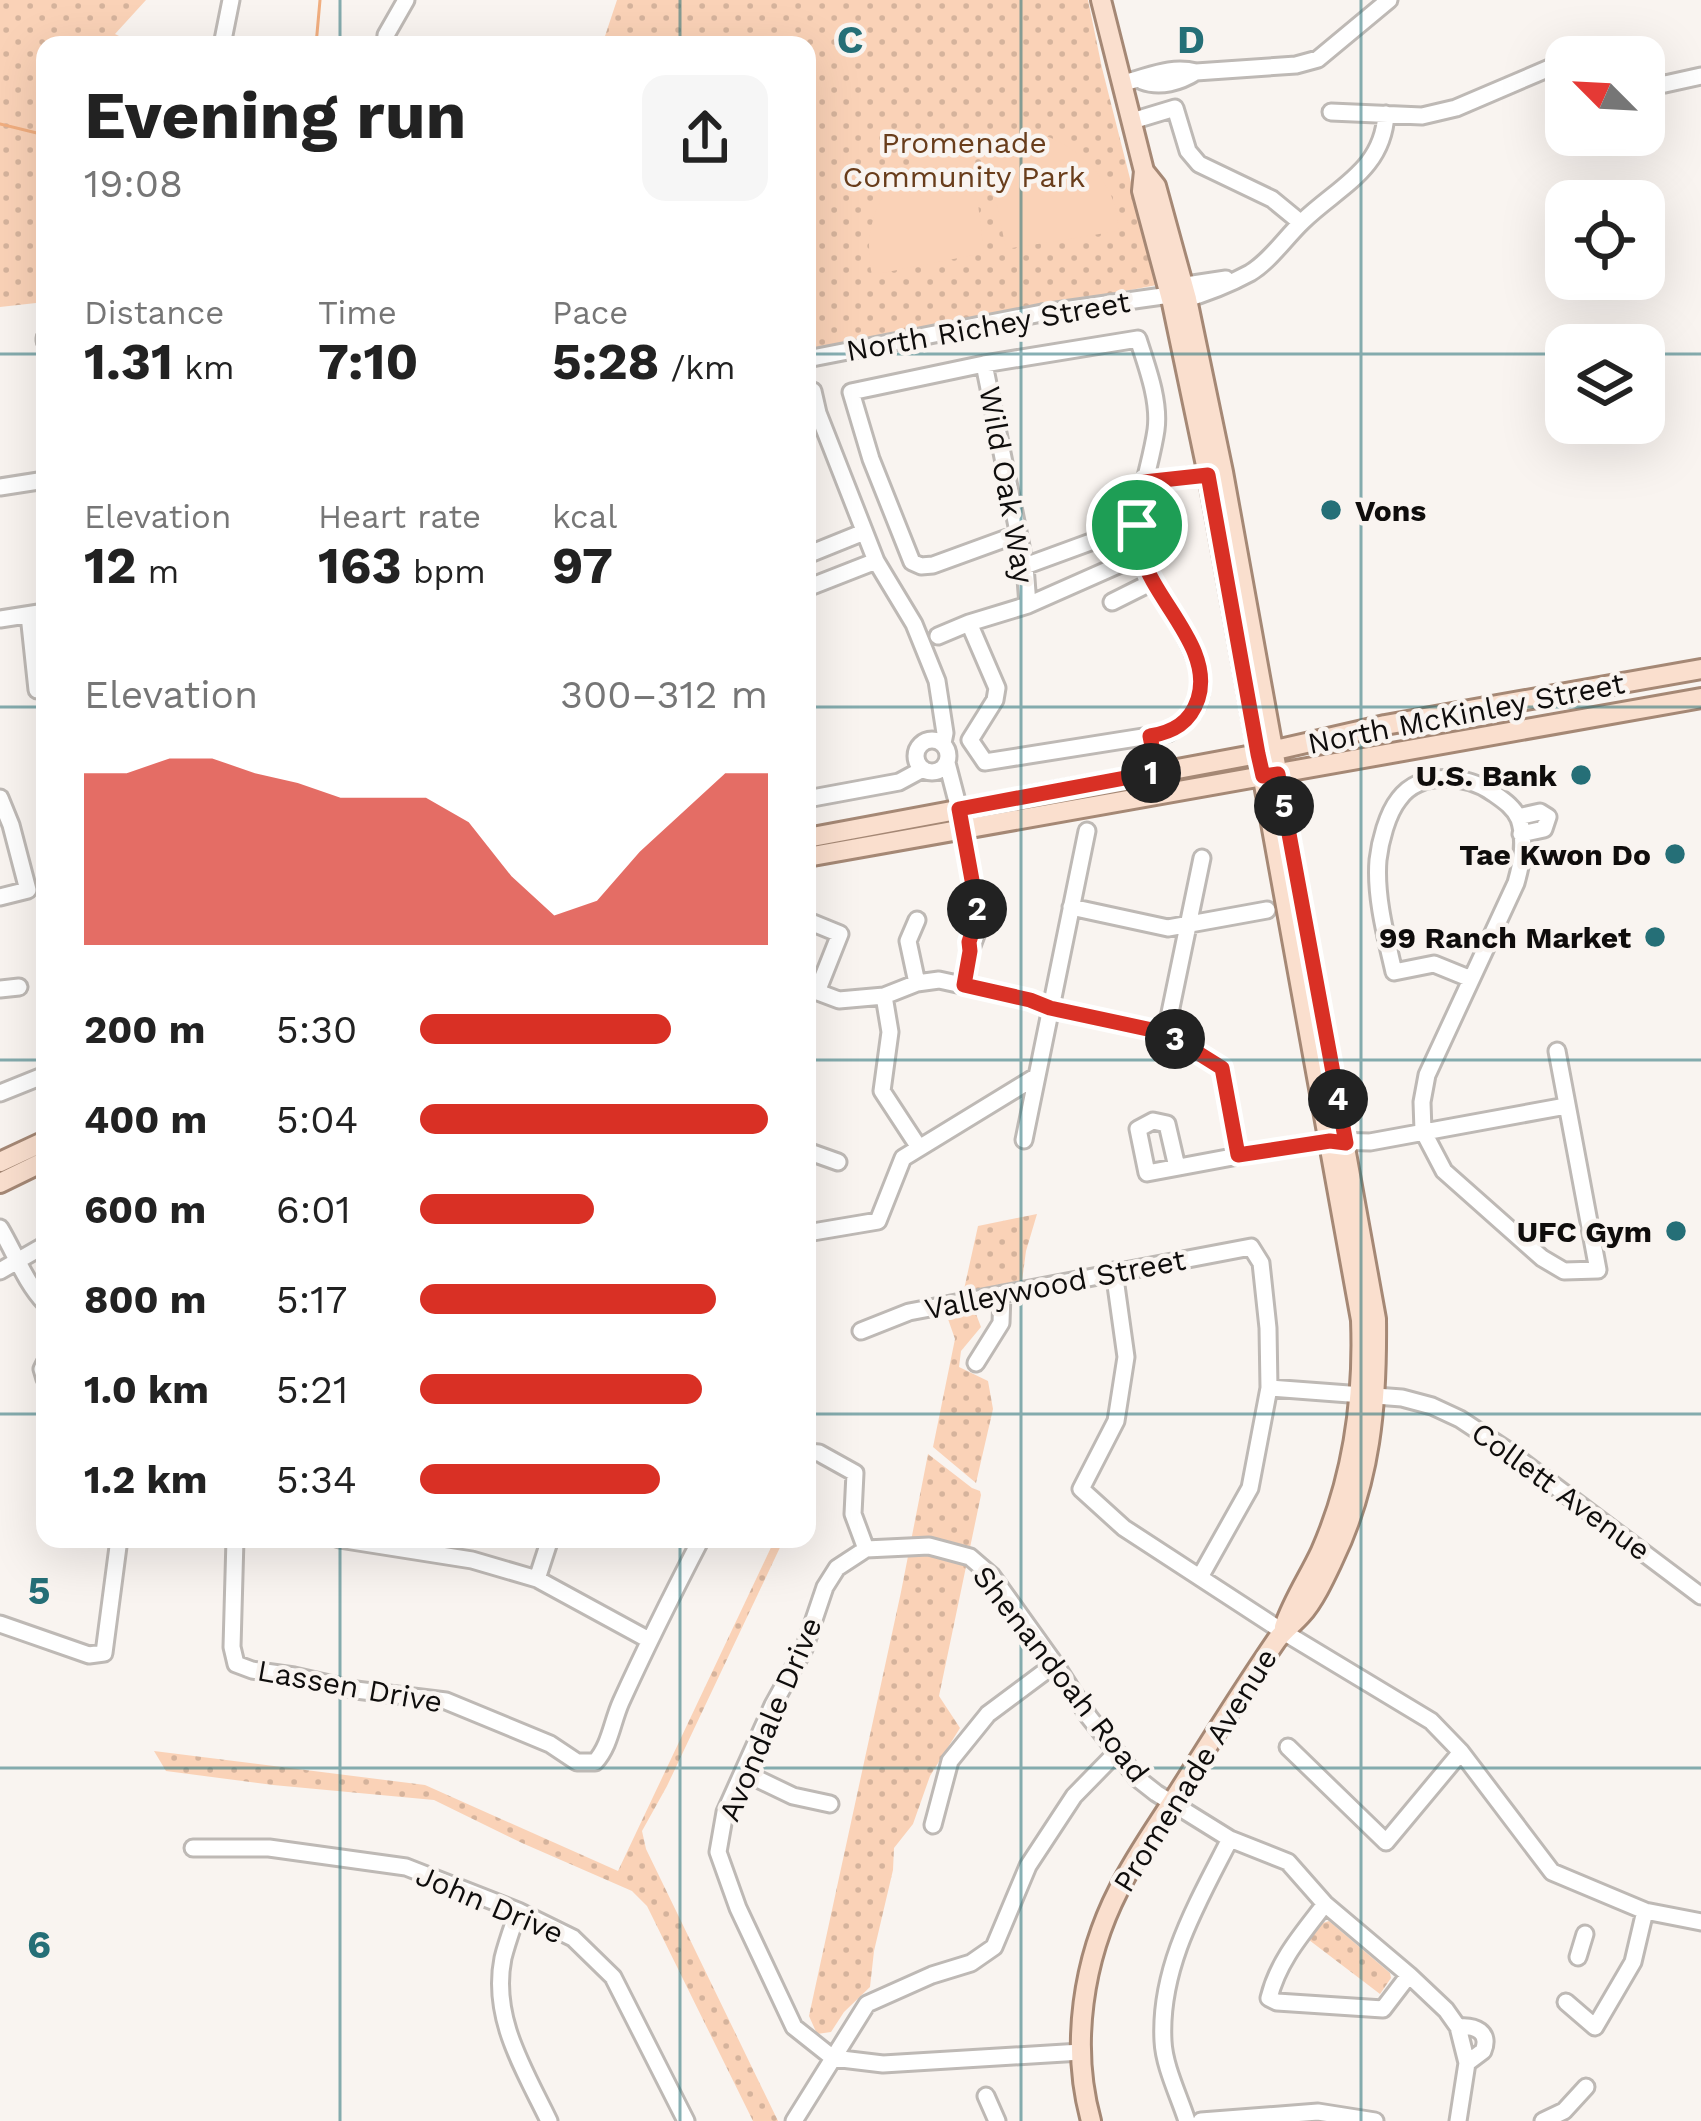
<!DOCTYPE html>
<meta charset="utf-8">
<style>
:root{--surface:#fff;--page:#f6f6f6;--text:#222;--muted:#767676;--accent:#d93025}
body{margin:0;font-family:"Work Sans",sans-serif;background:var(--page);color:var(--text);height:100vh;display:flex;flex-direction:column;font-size:45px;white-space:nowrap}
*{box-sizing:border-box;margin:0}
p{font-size:39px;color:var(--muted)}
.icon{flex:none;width:66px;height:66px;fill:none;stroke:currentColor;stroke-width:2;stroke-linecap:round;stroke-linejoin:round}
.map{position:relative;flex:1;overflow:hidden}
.sheet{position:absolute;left:36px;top:36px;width:780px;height:1512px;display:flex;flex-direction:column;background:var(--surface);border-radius:24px;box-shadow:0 12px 48px #0002}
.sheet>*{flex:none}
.needle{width:78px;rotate:294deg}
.tools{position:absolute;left:1545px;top:36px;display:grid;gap:24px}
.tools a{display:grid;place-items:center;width:120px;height:120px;border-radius:24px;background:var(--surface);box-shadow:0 12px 48px #0002;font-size:60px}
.pin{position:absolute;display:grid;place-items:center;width:102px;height:102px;color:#fff;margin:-51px;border:6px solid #fff;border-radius:50%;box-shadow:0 3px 12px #0007}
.km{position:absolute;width:60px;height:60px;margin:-30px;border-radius:50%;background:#222;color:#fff;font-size:33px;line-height:60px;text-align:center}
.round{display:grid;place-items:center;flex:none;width:126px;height:126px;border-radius:24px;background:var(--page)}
.headline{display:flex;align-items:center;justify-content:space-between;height:204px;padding:0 48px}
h1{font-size:66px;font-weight:700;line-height:90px}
.figures{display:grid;grid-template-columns:repeat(3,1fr);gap:18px;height:204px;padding:12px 48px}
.figures div{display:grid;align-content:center}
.figures b{font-size:51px;font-weight:700}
.figures small{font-size:33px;font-weight:400}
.figures p{font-size:33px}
.chart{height:336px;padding:24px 48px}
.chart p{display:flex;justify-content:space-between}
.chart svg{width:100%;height:216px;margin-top:12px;fill:var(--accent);opacity:.7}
ul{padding:0 48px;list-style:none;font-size:39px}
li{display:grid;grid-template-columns:192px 144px 1fr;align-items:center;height:90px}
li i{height:30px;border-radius:15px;background:var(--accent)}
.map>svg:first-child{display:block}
</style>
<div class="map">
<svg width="1701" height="2121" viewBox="0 0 1701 2121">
<defs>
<pattern id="grass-dots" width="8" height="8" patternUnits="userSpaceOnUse" patternTransform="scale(3)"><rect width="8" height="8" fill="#fad2b7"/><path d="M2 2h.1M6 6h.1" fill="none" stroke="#d5b39c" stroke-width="1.8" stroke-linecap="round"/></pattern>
</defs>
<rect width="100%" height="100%" fill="#f9f4f0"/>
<path fill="url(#grass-dots)" d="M0,0h146l-31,34 16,8 22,3h-108v257l-45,5z
M617,0h471l14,68 55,217 -350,65v-305h-205z
M1037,1214l-11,37 -4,30 -59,13 15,-68z
M976,1314l5,13 -20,24 -2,16 29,14 5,28 -17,74 -43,-36 22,-108 -7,-20z
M928,1454l44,34 8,3 1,4 -42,201 21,32 -30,48 -17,48 -19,24 -1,22 -19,81 -4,36 -26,25 -13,20 -14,2 -8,-18 92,-424z
M775,1539h9l-117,247 -25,45 4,18 132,272h-25l-106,-215 -15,-15 -110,-48 -88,-43 -161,-15 -107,-14 -12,-20 271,34 193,86z
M1329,1921l61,52 1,5 -11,16 -71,-54 14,-17z"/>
<path fill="#fad2b7" d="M1012,131c9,1 20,1 28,3 41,12 81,54 78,97l-112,18 -24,-116z
M970,138l14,115 -112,22c-15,-66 31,-130 98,-137z"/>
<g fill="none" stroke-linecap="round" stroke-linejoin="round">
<path stroke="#f1ae7f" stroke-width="3" d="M316,45l4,-45
M0,124l45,11"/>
<g stroke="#beb9b5" stroke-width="21">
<path id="minor" d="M222,45l9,-45
M385,45l1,-10 20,-35
M1580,57h4
M1142,81c18,7 38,1 54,-9
M1644,81l21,3 36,-8
M1122,83c25,-5 47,-18 74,-11l100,-7 22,-6 71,-59
M1331,112l91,4 34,-8 110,-47
M1132,121l43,-13 13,43 11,13 73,35 28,23
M1173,287l53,-8
M1180,301c24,-7 48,-16 70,-28 20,-12 36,-36 53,-52 35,-34 80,-51 83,-107
M45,338v3
M807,359l235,-46 128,-18
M984,364l41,202 3,39
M807,392l6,-1 5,22 58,148 38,63 23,57 8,52 -2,10
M1145,482l74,-10
M0,487l45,-7
M807,555l57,-23
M1025,566l112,-41
M807,588l69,-27
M1112,602l40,-20
M29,615l8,75h8
M0,619l45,-7
M969,623l28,65 -2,12 -25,40 15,22 183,-29c81,-44 -10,-123 -26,-176 -12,-42 8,-85 14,-127 4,-29 -9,-63 -18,-91l-154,25 -133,28 20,67 41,103 9,4 12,-1 85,-31
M938,636l31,-13 59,-18 113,-50
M1150,736l7,36
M916 756a16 16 0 1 1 32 0a16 16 0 1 1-32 0Z
M947,763l12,46 22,113 -11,29
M0,798l11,27 17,65 -28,7
M807,799l92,-17 24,-13
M1518,817l22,-5 8,5 -4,12 -23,5
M1071,907l97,21 99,-18
M917,920l-9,21 9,42
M813,923l27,11 -23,58
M1471,979l-37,-15 -40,8c-8,-35 -19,-76 -16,-112 2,-18 9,-46 21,-61 21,-29 68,-24 94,-6 10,7 21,14 26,26 7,21 3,43 -3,64l-89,192 -5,27 1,29 21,40 98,87 22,13 34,-1 -41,-219
M807,988l32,12 45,-4 33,-13 22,-3 92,20 19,8 116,24 56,36 16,87
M0,989l19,-2
M884,996l6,36 -8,59 36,55
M1166,1032l36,-174
M0,1093l45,-18
M1024,1140l63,-309
M807,1151l31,11
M1177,1167l-10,-43 -14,-3 -15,8 9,44 144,-27 39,-5 40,1 196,-36
M0,1228c15,25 25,54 45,75
M807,1233l71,-12 25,-63 134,-82
M0,1271l45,-26
M1114,1271l12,86 -10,64 -35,68 43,39 158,103 149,90 30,31 91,120 93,39 56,11
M861,1331l48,-19 342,-65 10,16 7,65 1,60 -19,100 -50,89
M45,1363l-3,6 3,10
M976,1363l25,-40 1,-29
M1269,1388l133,10 30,8 28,13 47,31 194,146
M807,1452l12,1 36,20 -2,41 13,35
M235,1539l-3,108 4,17 16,6 42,6 62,14 90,11 104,43 27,18h18c15,-16 17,-40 26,-60 25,-55 52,-109 80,-163
M339,1539l133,21 65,19 112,61
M866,1549l63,-3 41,11 22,19 63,88 34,53 48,61 19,15 74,46 58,23 37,42 84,71 37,35 12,17 9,36 -9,58
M866,1549l-29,19 -12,19 -21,62 -31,56 -48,107 -7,40 20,56 56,119 39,31 50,6 198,-12
M537,1579l13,-40
M0,1624l89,31 15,-2 15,-114
M1288,1747l98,95 75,-90
M743,1772l50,24 37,8
M933,1825l17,-64 38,-47 67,-50
M193,1848h76l137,19 112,44 55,27 40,39 73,144
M1325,1904c-23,30 -47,57 -56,94l8,4 106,7 26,-34
M518,1911c-5,15 -11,31 -15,47 -12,60 21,111 46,163
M1578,1957l7,-23
M1566,2002l29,25 38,-65 12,-51
M1458,2027c17,-2 33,5 25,24l-16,12
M986,2096l11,25
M794,2121l73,-117 65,-29 39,-12 23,-16 34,-81 46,-70 42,-43
M1187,2121c-8,-25 -23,-55 -24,-80 -4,-74 35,-139 67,-202
M1201,2121l117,-9 57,9
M1543,2121l21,-10 22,-24"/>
</g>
<g stroke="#a58875" stroke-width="24">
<path id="major" d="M1101,0l43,171 -2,20 30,112 36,172 153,845c3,79 -8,158 -40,231 -12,26 -28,49 -37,76
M807,838l451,-84 127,-29 316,-56
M807,857l894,-159
M0,1162l45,-21
M0,1183l45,-22
M1091,2121c-21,-76 -8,-162 28,-232 16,-32 38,-63 57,-93 33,-52 65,-104 100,-155 7,-10 16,-16 25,-26 13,-14 24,-38 32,-55 38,-79 44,-155 43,-241l-153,-847 -36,-173 -31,-113 -12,-15"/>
</g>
<use href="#minor" stroke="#fff" stroke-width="15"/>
<use href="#major" stroke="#fadfce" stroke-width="18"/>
</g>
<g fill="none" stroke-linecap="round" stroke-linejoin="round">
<g stroke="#fff" stroke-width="24">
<path id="route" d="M1208,475l50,279 5,22 15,-2 68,369 -16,-2 -92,14 -16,-87 -56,-35 -116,-25 -20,-8 -66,-15 6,-34 -1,-9 9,-29 -19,-104 198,-37 -7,-36c23,-4 40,-13 48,-37 16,-50 -43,-97 -56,-143 -7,-25 -2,-49 2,-74z"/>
</g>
<use href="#route" stroke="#d93025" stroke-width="15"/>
</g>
<path fill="none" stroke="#256f77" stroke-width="3" stroke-opacity="0.55" d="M340,0v45M680,0v45M1021,0v2121M1361,0v2121M0,354h45M807,354h759M1644,354h57M0,707h45M807,707h894M0,1060h45M807,1060h894M0,1414h45M807,1414h894M340,1539v582M680,1539v582M0,1768h1701"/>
<g fill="#256f77" stroke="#f9f4f0" stroke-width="4.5">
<circle cx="1331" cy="510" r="12"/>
<circle cx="1581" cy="775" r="12"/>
<circle cx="1675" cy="854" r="12"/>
<circle cx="1655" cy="937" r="12"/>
<circle cx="1676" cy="1231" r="12"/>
</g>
<g text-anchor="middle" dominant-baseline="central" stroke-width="9" stroke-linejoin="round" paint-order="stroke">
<g font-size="30" fill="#693d1b" stroke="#f9f4f0">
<text x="964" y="142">Promenade<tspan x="964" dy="34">Community Park</tspan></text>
</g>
<g font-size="30" fill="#0f0d0c" stroke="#f9f4f0">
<text transform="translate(988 326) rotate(-10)">North Richey Street</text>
<text transform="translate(1007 485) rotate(80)">Wild Oak Way</text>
<text transform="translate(1466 713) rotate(-11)">North McKinley Street</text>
<text transform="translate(1055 1284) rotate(-11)">Valleywood Street</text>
<text transform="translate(1561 1491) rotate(36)">Collett Avenue</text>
<text transform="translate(1061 1674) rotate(52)">Shenandoah Road</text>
<text transform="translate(350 1686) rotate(10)">Lassen Drive</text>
<text transform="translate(770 1719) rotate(-67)">Avondale Drive</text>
<text transform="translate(1195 1770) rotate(-58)">Promenade Avenue</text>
<text transform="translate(490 1904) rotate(23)">John Drive</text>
</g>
<g font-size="30" font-weight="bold" fill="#0f0d0c" stroke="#f9f4f0" text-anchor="end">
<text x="1355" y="510" text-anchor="start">Vons</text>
<text x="1557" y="775">U.S. Bank</text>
<text x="1651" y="854">Tae Kwon Do</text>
<text x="1631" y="937">99 Ranch Market</text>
<text x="1652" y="1231">UFC Gym</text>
</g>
</g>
<g font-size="39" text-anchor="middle" font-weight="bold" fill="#256f77" stroke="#f9f4f0" stroke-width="9" stroke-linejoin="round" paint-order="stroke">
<text x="850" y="53">C</text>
<text x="1191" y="53">D</text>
<text x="39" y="1604">5</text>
<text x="39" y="1958">6</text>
</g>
</svg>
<div class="tools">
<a><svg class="needle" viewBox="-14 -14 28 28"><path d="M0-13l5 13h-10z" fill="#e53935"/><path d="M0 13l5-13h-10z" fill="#767676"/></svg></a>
<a><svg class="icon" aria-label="locate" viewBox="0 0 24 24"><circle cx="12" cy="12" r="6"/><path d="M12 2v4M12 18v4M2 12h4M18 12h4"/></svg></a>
<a><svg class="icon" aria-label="layers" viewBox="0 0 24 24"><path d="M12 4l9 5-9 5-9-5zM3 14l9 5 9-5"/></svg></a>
</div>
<div class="pin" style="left:1137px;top:525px;background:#1e9e55"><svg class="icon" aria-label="arrive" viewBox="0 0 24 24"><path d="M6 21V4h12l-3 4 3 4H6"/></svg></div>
<b class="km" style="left:1151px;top:773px">1</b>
<b class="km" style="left:977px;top:909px">2</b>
<b class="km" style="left:1175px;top:1039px">3</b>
<b class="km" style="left:1338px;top:1099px">4</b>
<b class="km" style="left:1284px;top:806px">5</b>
<section class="sheet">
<div class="headline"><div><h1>Evening run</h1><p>19:08</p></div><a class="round"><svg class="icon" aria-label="share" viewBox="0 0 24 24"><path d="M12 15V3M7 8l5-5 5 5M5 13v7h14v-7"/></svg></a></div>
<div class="figures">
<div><p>Distance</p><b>1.31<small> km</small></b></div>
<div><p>Time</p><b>7:10</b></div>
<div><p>Pace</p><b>5:28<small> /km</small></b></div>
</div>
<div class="figures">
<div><p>Elevation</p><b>12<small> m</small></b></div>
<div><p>Heart rate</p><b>163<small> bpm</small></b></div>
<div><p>kcal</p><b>97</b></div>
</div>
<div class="chart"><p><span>Elevation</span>300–312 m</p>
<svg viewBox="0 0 160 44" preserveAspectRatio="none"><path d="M0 44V9L10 9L20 6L30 6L40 9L50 11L60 14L70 14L80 14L90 19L100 30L110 38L120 35L130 25L140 17L150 9L160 9V44z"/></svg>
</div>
<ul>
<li><b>200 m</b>5:30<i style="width:72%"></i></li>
<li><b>400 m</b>5:04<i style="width:100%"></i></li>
<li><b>600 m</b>6:01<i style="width:50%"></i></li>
<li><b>800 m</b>5:17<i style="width:85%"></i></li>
<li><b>1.0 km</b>5:21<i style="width:81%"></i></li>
<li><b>1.2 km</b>5:34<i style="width:69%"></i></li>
</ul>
</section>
</div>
